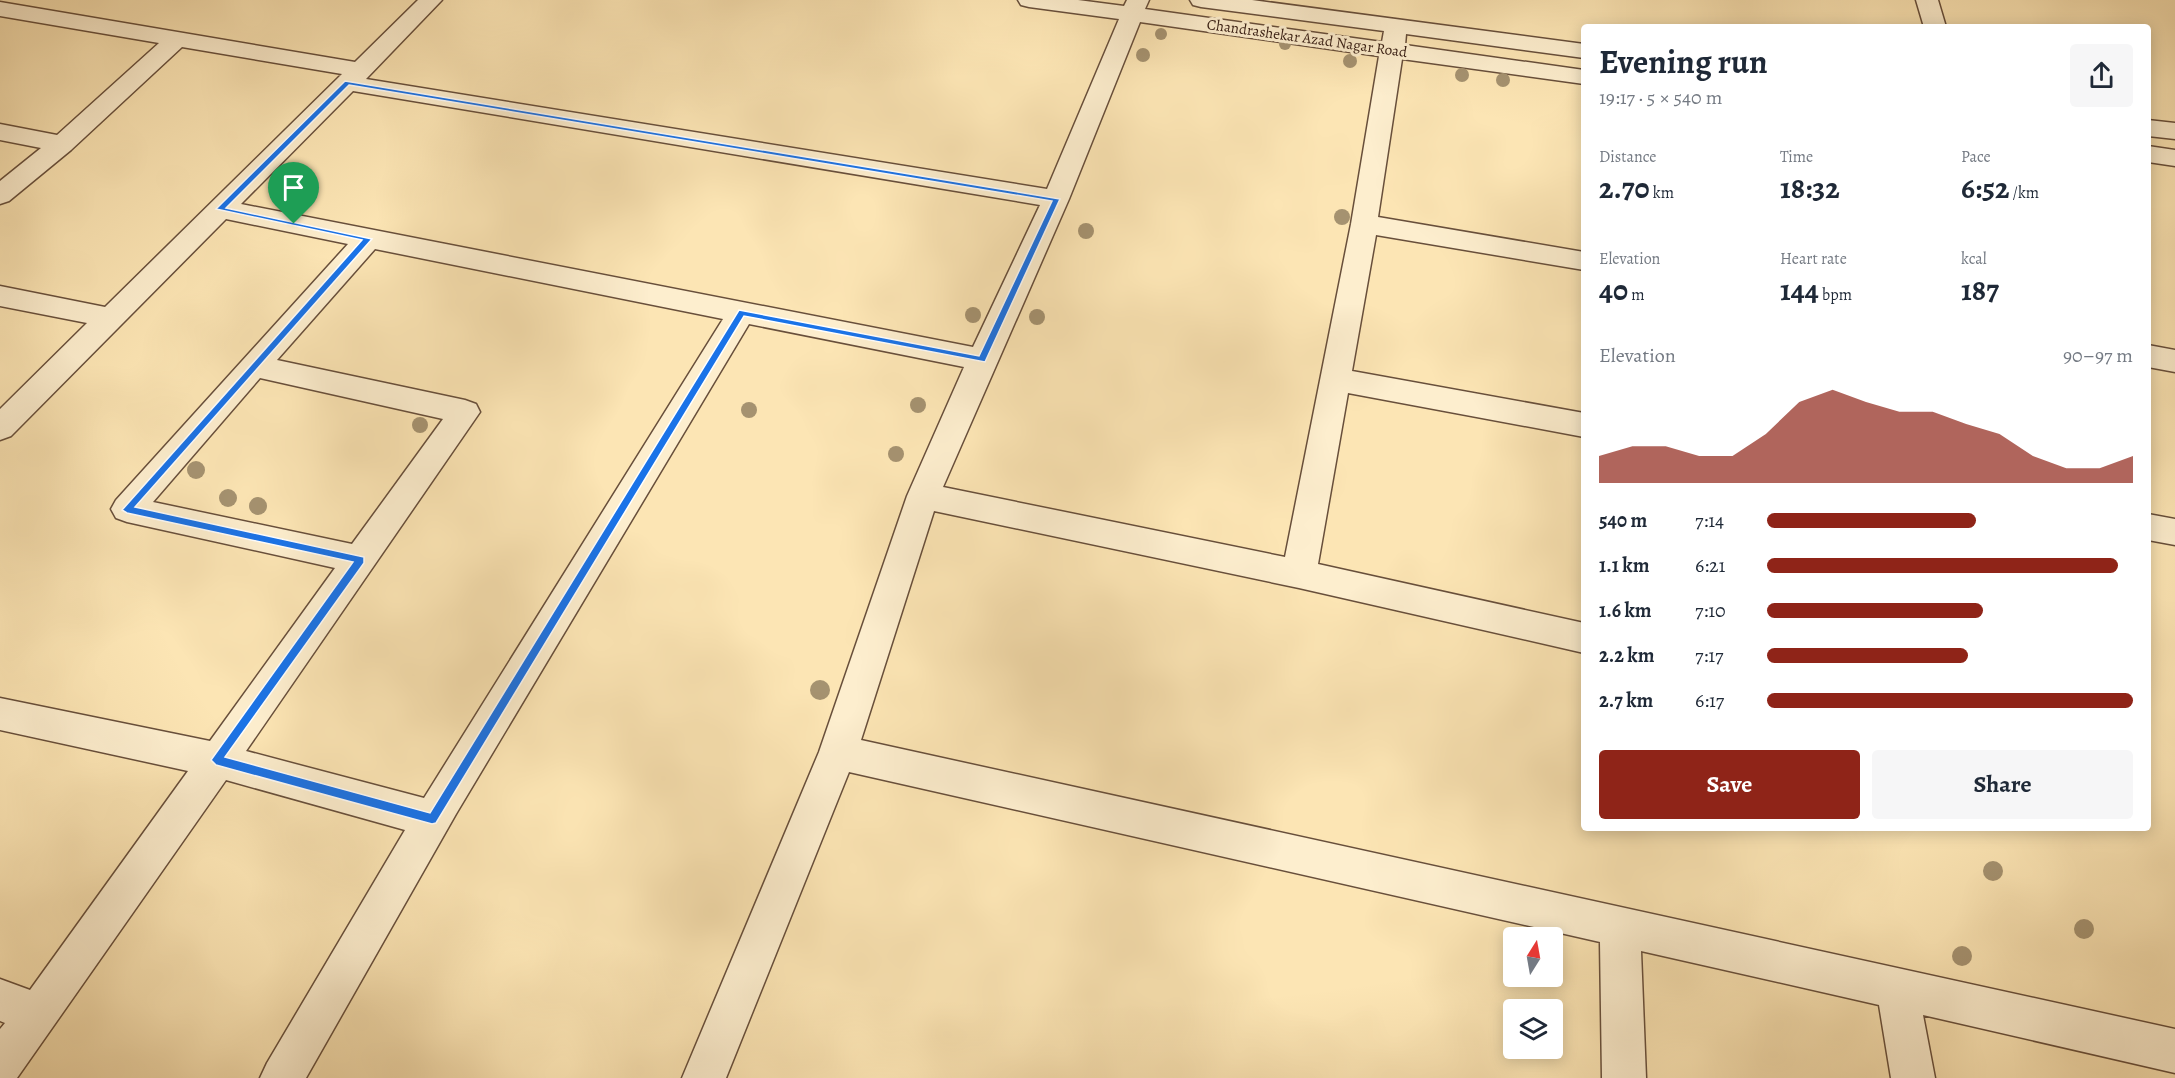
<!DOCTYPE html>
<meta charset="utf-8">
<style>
:root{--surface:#fff;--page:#f6f6f7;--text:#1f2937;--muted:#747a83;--accent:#8f2418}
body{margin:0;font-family:Alegreya,serif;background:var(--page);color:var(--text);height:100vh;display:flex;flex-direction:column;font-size:22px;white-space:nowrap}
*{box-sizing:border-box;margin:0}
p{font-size:20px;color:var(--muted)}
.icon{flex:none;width:33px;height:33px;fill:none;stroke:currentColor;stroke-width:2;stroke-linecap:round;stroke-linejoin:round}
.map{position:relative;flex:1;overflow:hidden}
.sheet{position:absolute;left:1581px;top:24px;width:570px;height:807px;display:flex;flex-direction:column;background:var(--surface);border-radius:6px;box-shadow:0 3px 15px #0003}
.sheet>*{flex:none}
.needle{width:39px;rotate:11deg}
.fabs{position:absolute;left:1503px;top:927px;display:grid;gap:12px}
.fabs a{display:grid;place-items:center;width:60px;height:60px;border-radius:6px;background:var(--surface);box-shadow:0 3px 15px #0003;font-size:30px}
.pin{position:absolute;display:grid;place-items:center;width:51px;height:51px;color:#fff;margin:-62px -26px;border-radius:50% 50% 50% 0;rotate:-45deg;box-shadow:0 0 6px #0007}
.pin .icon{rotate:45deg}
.round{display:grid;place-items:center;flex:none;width:63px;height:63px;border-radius:6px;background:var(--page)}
.overview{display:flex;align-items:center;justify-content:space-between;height:102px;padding:0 18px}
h1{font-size:33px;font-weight:700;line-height:45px}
.figures{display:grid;grid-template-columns:repeat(3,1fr);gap:9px;height:102px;padding:6px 18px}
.figures div{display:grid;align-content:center}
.figures b{font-size:30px;font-weight:700}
.figures small{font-size:16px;font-weight:400}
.figures p{font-size:16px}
.chart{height:168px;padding:12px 18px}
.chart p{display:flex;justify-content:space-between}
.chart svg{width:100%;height:108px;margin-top:6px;fill:var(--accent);opacity:.7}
.primary-button{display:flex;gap:12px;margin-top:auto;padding:12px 18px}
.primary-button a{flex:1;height:69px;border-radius:6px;background:var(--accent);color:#fff;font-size:24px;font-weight:700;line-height:69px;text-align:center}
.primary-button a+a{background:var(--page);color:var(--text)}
ul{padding:0 18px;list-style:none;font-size:20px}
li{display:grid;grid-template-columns:96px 72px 1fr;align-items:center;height:45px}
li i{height:15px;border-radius:8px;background:var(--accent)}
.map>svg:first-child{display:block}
</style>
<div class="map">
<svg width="2175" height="1078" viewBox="0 0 2175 1078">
<rect width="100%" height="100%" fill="#fce5b4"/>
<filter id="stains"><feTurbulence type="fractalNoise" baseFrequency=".00333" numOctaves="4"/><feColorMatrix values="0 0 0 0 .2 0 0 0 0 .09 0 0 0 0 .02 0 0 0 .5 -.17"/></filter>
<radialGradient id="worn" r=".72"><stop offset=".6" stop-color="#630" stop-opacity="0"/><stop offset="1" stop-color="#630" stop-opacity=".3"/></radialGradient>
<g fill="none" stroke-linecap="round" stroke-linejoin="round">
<g stroke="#684f3b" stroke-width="3">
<path id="minor" d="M418,0h24l-76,79 681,110 72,-170 -90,-12 -8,-2 -3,-5h60l46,6 3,-6h22l-4,9 237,33 2,-11 -183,-24 -8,-2 -3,-5h62l332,44v14l-178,-24 -1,11 179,25v14l-182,-25 -24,158 206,35v18l-208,-35 -24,136 232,42v24l-236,-44 -30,171 266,59v30l-285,-65 -365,-77 -73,229 1314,289v44l-252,-58 12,63h-44l-12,-73 -238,-54 5,127h-44l-2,-136 -751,-170 -123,306h-44l137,-326 88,-256 57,-129 -215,-43 -293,490 -150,264h-46l7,-15 138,-233 -179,-50 -209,298h-17v-49l5,-6 -5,-2v-42l30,11 158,-219 -188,-41v-32l210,43 125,-173 -208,-46 -11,-4 -5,-9 5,-9 232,-256 -122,-25 -215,217 -11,4v-31l87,-86 -87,-17v-20l105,21 237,-233 -160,-27 -111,103 -62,51 -9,3v-23l41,-33 -41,-8v-16l57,11 102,-92 -159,-27v-14l355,60zM1140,22l239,34 -28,168 -66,333 -342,-70 126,-288zM353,91l687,114 -67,142 -732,-143zM375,249l348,70 -299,479 -178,-47 234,-339 -4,-8 -11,-4 -188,-40zM260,378l183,41 -91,125 -199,-42z
M1916,0h22l8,27h-22z
M2148,120l27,3v16l-27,-3z
M2148,146l27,4v16l-27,-4z
M2148,345l27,5v22l-27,-5z
M2148,514l27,5v26l-27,-5z"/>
</g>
<use href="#minor" fill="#fdeece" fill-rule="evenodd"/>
</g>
<g fill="#a59270">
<circle cx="1161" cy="34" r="6"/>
<circle cx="1285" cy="44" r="6"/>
<circle cx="1143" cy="55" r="7"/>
<circle cx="1350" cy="61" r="7"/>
<circle cx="1462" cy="75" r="7"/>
<circle cx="1503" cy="80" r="7"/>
<circle cx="1342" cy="217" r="8"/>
<circle cx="1086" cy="231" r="8"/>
<circle cx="973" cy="315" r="8"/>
<circle cx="1037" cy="317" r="8"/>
<circle cx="918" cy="405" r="8"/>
<circle cx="749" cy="410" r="8"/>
<circle cx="420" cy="425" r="8"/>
<circle cx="896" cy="454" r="8"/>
<circle cx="196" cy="470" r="9"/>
<circle cx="228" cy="498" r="9"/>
<circle cx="258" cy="506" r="9"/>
<circle cx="820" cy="690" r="10"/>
<circle cx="1993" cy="871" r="10"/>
<circle cx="2084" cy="929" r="10"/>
<circle cx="1962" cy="956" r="10"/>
</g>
<path fill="#1a73e8" stroke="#fff" stroke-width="1.5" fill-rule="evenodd" d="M345,81l715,118 -75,163 -241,-46 -308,507 -4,1 -216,-59 -5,-5 142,-198 -226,-49 -5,-3 240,-270 -146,-31zM349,85l703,116 -73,155 -240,-46 -309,503 -205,-56 139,-194v-6l-229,-50 237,-268 -146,-31z"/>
<g text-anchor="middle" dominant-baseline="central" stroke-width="6" stroke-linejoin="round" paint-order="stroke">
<g font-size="15" fill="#361d13" stroke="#fdeece">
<text transform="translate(1307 38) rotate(8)">Chandrashekar Azad Nagar Road</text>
</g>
</g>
<rect width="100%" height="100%" filter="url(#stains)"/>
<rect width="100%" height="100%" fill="url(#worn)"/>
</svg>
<div class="fabs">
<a><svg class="needle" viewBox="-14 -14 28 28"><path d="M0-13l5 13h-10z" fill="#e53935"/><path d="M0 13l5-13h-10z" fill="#747a83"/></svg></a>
<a><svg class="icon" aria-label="layers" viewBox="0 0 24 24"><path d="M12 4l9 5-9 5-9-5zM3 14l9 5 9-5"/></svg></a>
</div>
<div class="pin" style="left:294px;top:224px;background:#1e9e55"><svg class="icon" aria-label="arrive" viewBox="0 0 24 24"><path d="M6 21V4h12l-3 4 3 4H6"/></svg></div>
<section class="sheet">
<div class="overview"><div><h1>Evening run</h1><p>19:17 · 5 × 540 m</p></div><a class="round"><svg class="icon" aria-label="share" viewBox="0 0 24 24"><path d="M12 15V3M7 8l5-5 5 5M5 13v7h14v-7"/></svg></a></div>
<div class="figures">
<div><p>Distance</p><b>2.70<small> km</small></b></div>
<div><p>Time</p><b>18:32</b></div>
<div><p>Pace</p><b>6:52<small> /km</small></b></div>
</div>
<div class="figures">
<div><p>Elevation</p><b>40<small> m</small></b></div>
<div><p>Heart rate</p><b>144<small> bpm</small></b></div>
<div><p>kcal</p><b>187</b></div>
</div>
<div class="chart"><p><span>Elevation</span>90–97 m</p>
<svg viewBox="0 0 160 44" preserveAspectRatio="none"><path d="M0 44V33L10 29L20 29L30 33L40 33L50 24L60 11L70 6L80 11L90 15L100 15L110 20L120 24L130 33L140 38L150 38L160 33V44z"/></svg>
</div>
<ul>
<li><b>540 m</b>7:14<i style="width:57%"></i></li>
<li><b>1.1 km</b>6:21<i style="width:96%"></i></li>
<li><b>1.6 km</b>7:10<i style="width:59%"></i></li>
<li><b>2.2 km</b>7:17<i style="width:55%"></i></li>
<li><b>2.7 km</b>6:17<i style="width:100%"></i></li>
</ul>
<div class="primary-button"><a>Save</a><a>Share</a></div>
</section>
</div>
